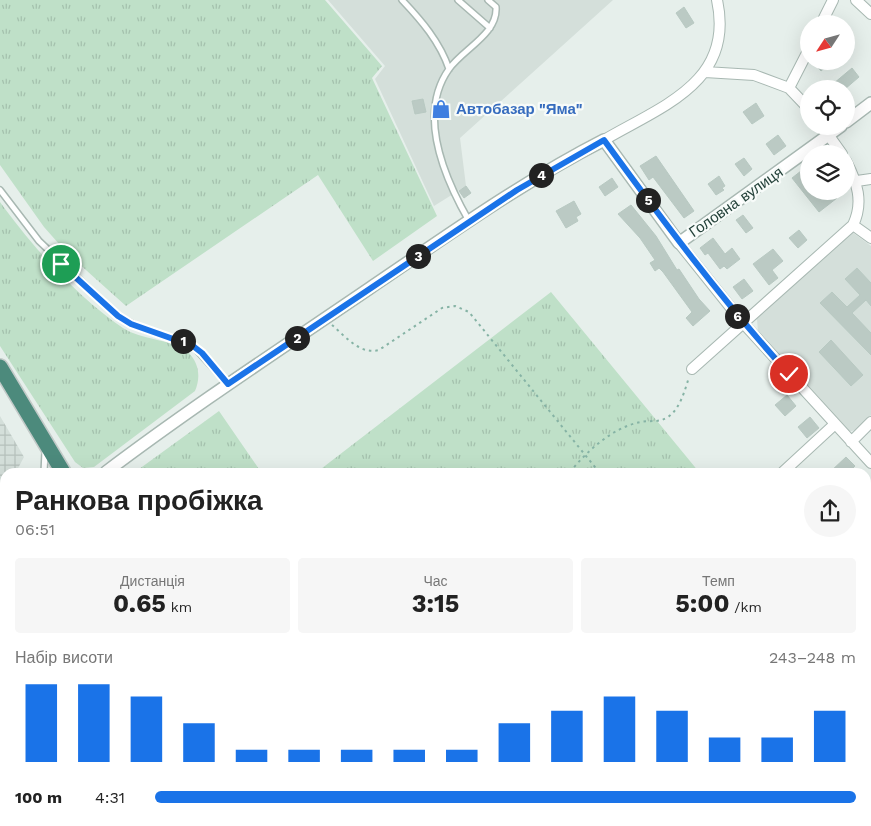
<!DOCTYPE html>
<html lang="uk">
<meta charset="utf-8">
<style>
:root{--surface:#fff;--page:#f6f6f6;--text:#222;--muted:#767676;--accent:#1a73e8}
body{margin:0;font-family:"Work Sans",sans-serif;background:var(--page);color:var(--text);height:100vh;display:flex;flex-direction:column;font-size:19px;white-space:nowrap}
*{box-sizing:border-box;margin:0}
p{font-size:16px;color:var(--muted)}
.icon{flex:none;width:28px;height:28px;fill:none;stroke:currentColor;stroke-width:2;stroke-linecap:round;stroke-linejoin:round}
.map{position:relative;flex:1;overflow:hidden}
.details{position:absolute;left:0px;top:468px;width:871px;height:359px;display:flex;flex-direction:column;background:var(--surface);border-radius:15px 15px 0 0;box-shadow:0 5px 20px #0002}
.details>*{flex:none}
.needle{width:32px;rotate:234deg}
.buttons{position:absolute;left:800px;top:15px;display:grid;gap:10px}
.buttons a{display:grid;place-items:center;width:55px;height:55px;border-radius:50%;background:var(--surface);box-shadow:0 5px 20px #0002;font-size:25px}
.pin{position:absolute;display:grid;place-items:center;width:42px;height:42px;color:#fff;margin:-21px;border:2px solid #fff;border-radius:50%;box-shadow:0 1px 5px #0007}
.km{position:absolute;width:25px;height:25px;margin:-12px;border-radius:50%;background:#222;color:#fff;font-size:14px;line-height:25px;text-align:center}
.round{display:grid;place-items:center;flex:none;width:52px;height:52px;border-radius:26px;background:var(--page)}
.headline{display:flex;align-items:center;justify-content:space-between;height:85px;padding:0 15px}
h1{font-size:28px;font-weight:700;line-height:38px}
.figures{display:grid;grid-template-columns:repeat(3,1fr);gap:8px;height:85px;padding:5px 15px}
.figures div{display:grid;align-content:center;border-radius:5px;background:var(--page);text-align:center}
.figures b{font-size:25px;font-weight:700}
.figures small{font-size:14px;font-weight:400}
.figures p{font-size:14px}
.chart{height:140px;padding:10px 15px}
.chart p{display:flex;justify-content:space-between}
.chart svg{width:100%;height:90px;margin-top:5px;stroke:var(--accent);stroke-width:6}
ul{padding:0 15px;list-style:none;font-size:16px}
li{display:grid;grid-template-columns:80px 60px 1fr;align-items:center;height:38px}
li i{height:12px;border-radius:6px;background:var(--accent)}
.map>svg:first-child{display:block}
</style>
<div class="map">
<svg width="871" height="826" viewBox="0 0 871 826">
<defs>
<pattern id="industrial-grid" width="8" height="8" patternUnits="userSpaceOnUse" patternTransform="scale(1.25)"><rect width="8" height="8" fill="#d4dfda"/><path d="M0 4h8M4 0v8" fill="none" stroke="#b6c1bc"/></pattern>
<pattern id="grass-tufts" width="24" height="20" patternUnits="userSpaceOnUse" patternTransform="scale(1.25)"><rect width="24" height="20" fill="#bfe0c8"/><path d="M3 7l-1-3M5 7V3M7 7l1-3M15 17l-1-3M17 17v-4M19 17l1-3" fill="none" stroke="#a4c1ad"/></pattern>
</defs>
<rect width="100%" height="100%" fill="#e6efeb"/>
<path fill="#d4dfda" d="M328,0h285l-153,138 6,48 -32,20 -59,-127 10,-13z
M852,232l19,14v169l-15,15 -9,2 -89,-100 -1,-13z"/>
<path fill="url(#industrial-grid)" d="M0,416l24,41 -8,15h-11v19l-5,9z"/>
<path fill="url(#grass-tufts)" d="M0,0h325l57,66 -10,12 65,138 -64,45 -55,-86 -192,131 -59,-53 -23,-26 -44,-62z
M0,202c31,43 78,96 123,126 18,12 49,11 65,24 11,11 13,25 7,39l-101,76 -11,1 -8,-6 -75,-116z
M551,292l148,180h-382z
M219,411l42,61h-126z
M866,719l5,6v101h-571l-3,-5h569z"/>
<path fill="#bbcac4" stroke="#b8c9c2" d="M684,7l10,16 -8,5 -10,-15z
M813,61h20l-12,10z
M852,68l7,9 -14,12h-18z
M423,99l3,13 -11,2 -3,-13z
M756,103l8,13 -12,8 -9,-12z
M778,135l8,11 -12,9 -8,-11z
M656,156l38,55 -10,7 -31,-41 -4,3 -9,-14z
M744,158l8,11 -8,7 -9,-12z
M801,171l8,11v9h23l5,7 -18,14 -27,-34z
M719,176l6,10 -3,2 2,2 -8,5 -8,-11z
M612,178l6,9 -13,9 -6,-9z
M466,186l5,7 -7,5 -5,-7z
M574,201l7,13 -5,3 2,4 -12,7 -10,-17z
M631,205l25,31 21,34 2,-1 20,30 11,12 -17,15 -7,-8 6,-6 -29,-40 -4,-4 -4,3 -5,-8 5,-3 -15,-22 -22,-24z
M743,215l10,13 -7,5 -10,-13z
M799,230l8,10 -9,8 -9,-10z
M713,238l12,16 7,-6 8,11 -13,10 -3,-3 -4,3 -12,-16 -3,2 -5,-7z
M773,249l10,12 -11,9 6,8 -9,7 -16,-21z
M857,268l14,15v23l-5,-6 -14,13 19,20v22l-51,-52 12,-11 15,15 13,-12 -15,-16z
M744,279l9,12 -11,8 -9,-12z
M831,340l32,35 -12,11 -32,-34z
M787,395l9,11 -11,10 -10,-11z
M810,417l9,11 -12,10 -9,-11z
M846,457l9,9 -6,6h-19z"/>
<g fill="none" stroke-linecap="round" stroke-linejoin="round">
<g stroke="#a8b8b2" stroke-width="8">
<path id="service" d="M402,0c19,20 38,42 47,69
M458,0l32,28
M0,190l39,51 79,75 25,13 50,17 35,38
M469,221c-24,-42 -52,-107 -20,-152 14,-20 49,-35 47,-62l-8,-7
M44,472l1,-20"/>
</g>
<g stroke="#a8b8b2" stroke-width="12">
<path id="minor" d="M856,0l15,14
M821,24l12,-24
M705,72l49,3 35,13 20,21
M789,88l20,-39
M822,126l20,28
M604,140c58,-34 131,-58 113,-140
M857,181l14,-2
M853,225l18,13
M679,243l64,80 128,140
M692,369l161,-144c11,-23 4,-43 -7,-64
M851,442l20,-20
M783,472l52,-48
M0,682l5,6
M0,712l5,-11"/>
</g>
<g stroke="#a8b8b2" stroke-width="14">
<path id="tertiary" d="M846,122l25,-19
M106,472c86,-65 176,-124 264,-184 77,-52 152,-106 234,-148l75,103 162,-117"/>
</g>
<g stroke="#c2cac8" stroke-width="18">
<path id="trunk" d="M0,367l63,105
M279,821l3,5"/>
</g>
<path stroke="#86b3a5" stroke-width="2" stroke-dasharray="2.5 4" stroke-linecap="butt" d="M332,325c14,12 28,30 47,25l63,-42 13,-2 14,6 130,160
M570,472c17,-21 43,-45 71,-50 10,-2 18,1 27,-5 12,-8 17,-27 21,-40
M866,794l5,6"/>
<use href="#service" stroke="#fff" stroke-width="5"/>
<use href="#minor" stroke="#fff" stroke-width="10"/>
<use href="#tertiary" stroke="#fff" stroke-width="11"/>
<use href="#trunk" stroke="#4c8a7c" stroke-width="15"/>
</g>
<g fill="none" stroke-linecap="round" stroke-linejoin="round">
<g stroke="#fff" stroke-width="10">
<path id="route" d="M61,264l57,52 13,8 62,22 9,7 26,31 289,-194 87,-50c59,81 118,160 185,234"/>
</g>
<use href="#route" stroke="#1a73e8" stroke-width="6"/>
</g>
<defs>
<g id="shop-bare" transform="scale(1.5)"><path d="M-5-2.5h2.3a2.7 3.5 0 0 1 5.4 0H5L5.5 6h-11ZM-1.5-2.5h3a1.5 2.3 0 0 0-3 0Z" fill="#3f7fe0" stroke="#f7fbf9" stroke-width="2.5" paint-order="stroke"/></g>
</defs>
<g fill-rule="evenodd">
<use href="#shop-bare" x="441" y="109"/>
</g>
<g text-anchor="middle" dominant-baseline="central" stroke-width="4.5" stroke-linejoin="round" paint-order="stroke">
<g font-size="15" font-weight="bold" fill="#366cbe" stroke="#f7fbf9" text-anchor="start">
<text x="456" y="109">Автобазар "Яма"</text>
</g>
<g font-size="15" fill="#24423a" stroke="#f7fbf9">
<text transform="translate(736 202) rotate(-35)">Головна вулиця</text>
</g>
</g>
</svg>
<div class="buttons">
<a><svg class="needle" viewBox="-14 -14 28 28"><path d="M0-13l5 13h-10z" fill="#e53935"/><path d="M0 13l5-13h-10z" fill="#767676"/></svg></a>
<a><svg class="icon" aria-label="locate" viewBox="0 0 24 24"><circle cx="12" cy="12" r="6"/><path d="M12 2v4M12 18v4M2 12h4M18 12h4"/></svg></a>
<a><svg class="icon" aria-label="layers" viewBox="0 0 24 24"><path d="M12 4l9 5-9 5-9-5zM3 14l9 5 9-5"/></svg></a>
</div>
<div class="pin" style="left:61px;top:264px;background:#1e9e55"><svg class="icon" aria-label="arrive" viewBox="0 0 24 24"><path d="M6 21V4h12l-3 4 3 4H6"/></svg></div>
<div class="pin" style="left:789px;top:374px;background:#d93025"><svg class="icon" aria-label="check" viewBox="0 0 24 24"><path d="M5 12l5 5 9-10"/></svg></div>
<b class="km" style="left:183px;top:341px">1</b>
<b class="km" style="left:297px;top:338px">2</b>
<b class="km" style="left:418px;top:256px">3</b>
<b class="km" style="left:541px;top:175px">4</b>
<b class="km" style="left:648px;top:200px">5</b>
<b class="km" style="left:737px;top:316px">6</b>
<section class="details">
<div class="headline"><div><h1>Ранкова пробіжка</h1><p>06:51</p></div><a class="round"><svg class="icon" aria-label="share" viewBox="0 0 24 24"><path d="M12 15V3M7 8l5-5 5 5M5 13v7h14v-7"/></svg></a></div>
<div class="figures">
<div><p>Дистанція</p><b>0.65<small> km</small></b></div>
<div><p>Час</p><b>3:15</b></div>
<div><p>Темп</p><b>5:00<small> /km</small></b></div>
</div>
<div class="chart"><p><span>Набір висоти</span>243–248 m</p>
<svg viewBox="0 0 160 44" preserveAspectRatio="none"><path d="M5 44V6M15 44V6M25 44V12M35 44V25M45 44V38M55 44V38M65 44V38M75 44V38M85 44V38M95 44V25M105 44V19M115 44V12M125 44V19M135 44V32M145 44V32M155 44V19"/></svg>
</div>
<ul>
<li><b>100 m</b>4:31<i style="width:100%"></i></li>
</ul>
</section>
</div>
